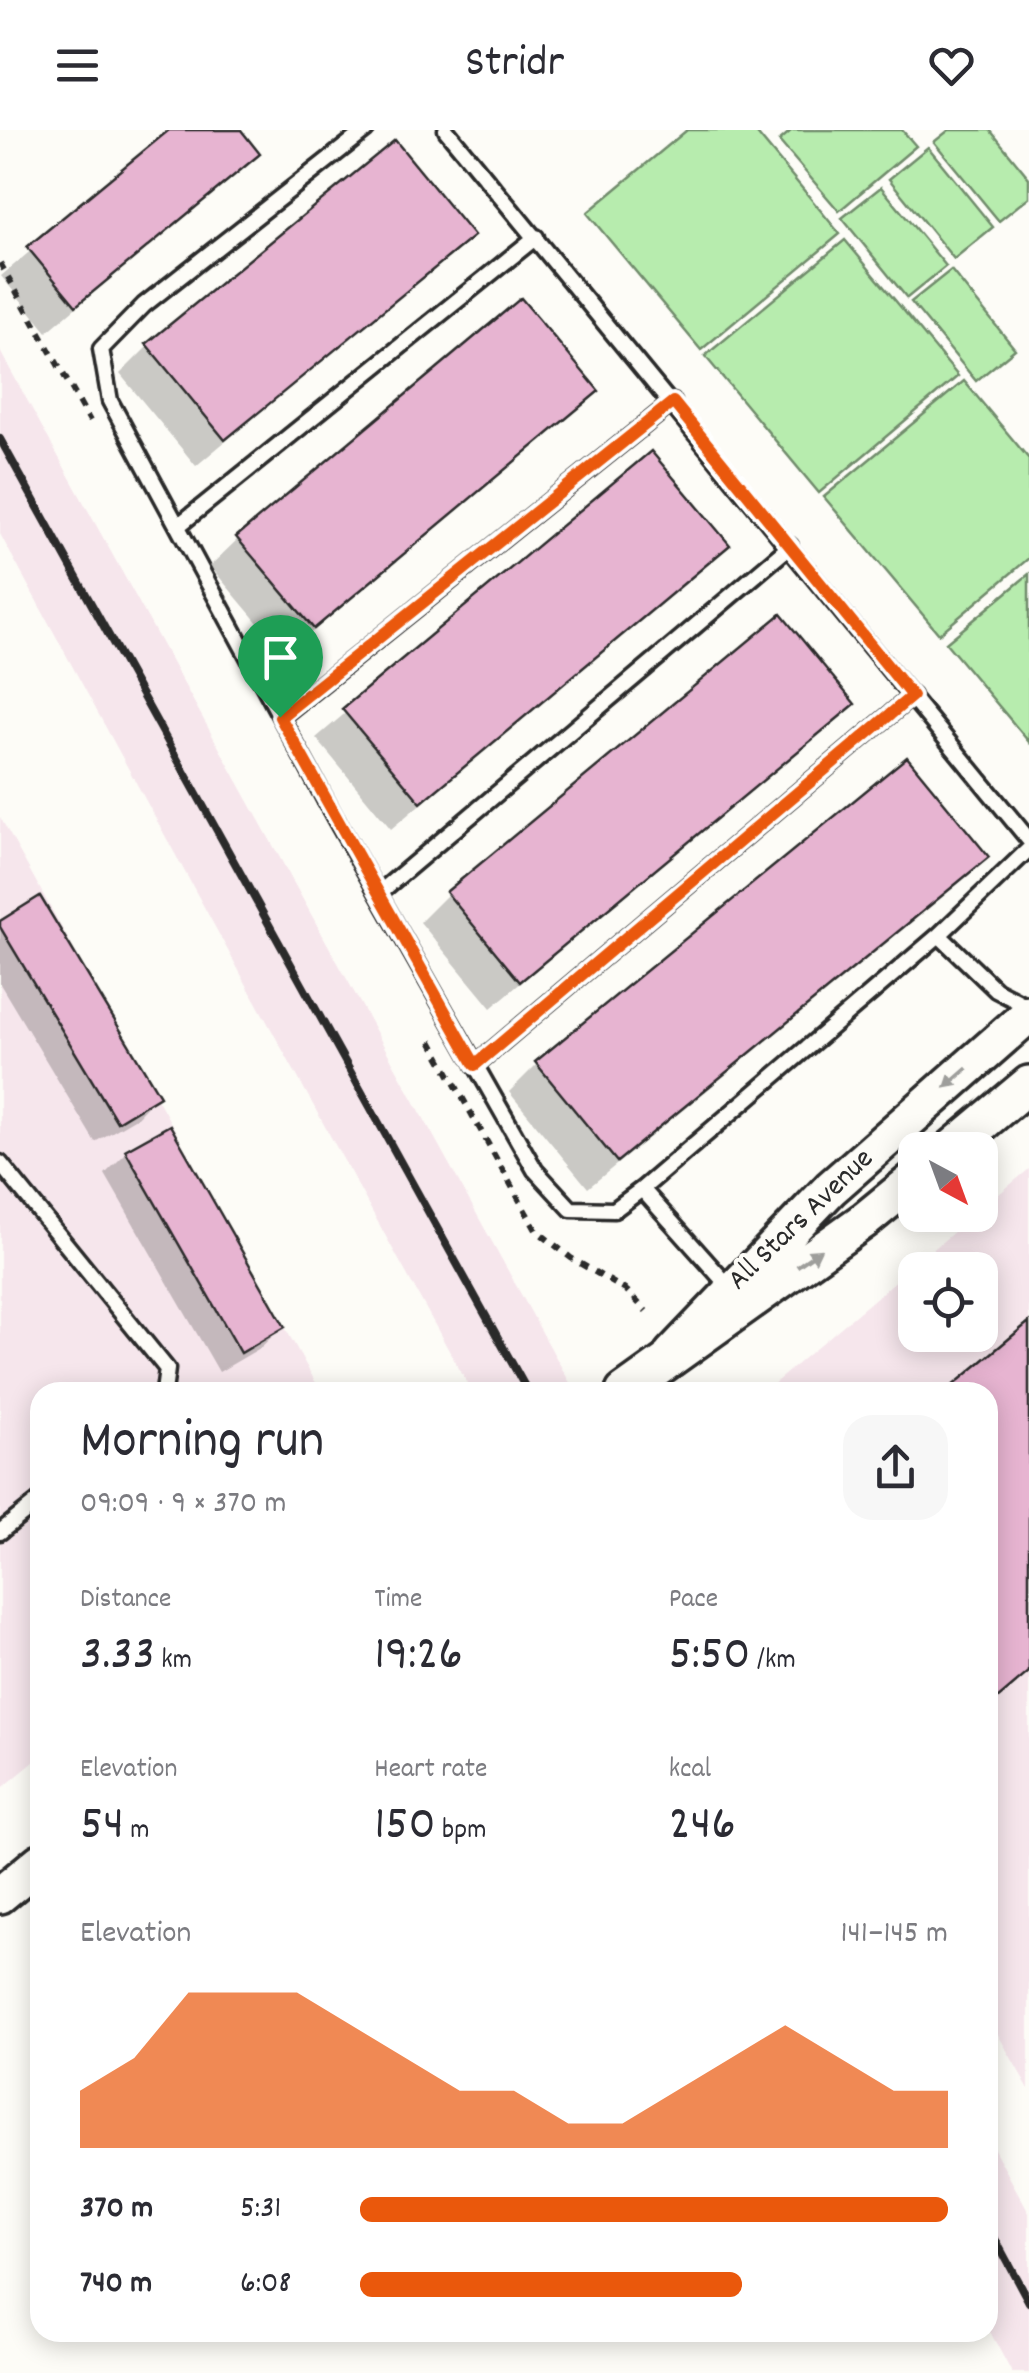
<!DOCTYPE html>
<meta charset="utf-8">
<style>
:root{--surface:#fff;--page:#f7f7f7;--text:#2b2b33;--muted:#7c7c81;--accent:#ea580c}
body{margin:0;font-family:Dekko,sans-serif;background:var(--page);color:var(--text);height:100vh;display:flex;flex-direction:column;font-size:38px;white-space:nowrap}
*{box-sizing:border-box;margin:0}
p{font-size:32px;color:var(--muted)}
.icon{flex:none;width:55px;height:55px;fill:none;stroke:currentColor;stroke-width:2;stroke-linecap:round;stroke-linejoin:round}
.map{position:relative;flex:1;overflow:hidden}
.panel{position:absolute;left:30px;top:1252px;width:968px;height:960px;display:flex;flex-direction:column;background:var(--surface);border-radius:30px;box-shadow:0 5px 25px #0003}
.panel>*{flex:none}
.needle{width:65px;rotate:139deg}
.fabs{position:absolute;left:898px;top:1002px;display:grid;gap:20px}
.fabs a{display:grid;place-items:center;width:100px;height:100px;border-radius:20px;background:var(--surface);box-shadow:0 5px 25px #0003;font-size:50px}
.pin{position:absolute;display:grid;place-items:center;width:85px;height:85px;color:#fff;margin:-102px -42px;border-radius:50% 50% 50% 0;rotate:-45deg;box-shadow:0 0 10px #0007}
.pin .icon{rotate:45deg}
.round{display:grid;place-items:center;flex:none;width:105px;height:105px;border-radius:30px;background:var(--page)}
.summary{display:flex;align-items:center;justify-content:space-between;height:170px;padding:0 50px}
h1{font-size:55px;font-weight:600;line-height:75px}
.figures{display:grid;grid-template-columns:repeat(3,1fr);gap:15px;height:170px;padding:10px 50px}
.figures div{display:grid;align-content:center}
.figures b{font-size:50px;font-weight:600}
.figures small{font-size:28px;font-weight:400}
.figures p{font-size:28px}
.chart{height:280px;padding:20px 50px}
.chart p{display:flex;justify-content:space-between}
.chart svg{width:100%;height:180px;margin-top:10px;fill:var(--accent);opacity:.7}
ul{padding:0 50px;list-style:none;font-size:32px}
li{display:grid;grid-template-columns:160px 120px 1fr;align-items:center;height:75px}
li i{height:25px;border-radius:12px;background:var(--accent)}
header{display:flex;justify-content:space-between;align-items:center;height:130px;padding:0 50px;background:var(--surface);font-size:45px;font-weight:600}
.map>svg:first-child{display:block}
</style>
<header><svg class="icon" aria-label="menu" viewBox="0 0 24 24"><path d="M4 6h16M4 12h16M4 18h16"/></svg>Stridr<svg class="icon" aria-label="heart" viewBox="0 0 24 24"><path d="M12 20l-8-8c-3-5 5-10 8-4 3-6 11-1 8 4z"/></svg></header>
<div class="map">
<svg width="1029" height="2243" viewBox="0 0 1029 2243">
<rect width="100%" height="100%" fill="#fdfcf7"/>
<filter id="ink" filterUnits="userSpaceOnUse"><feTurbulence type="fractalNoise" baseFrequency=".01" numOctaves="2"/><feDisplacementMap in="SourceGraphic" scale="20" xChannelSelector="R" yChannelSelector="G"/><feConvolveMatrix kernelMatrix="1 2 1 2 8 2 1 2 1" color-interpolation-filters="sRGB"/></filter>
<g filter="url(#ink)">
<path fill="#f6e6ec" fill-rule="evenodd" d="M0,221l575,1041h-103l-217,-392 -255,-466z
M0,687l321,575h-281v365l-40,33z
M1029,1039v920l-41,-72v-625h-224l210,-177h6v-5zM915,1140h65v65h-65z
M988,2008l41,75v160h-17l-24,-45z"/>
<path fill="#b7ecae" stroke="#718c6c" stroke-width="2.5" d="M687,0h67l86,104 -139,116 -114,-137z
M792,0h110l14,16 -77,65 -60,-70z
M949,0h41l39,48v19l-30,24 -65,-79z
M928,17l65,80 -39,32 -65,-80z
M881,57l65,79 -39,32 -65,-80z
M845,110l113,136 -139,117 -114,-137z
M951,140l64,79 -39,32 -65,-79z
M964,251l65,78v99l-90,76 -115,-137z
M1029,444v168l-83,-99z"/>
<path fill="#0003" d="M173,0h65l19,23 -210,179 -46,-56z
M471,106l-275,230 -76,-92 28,-28z
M595,261l-310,264 -75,-89 28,-27z
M651,324l75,91 -335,284 -75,-91z
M852,574l-361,304 -71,-86 28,-28z
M985,727l-27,27 -370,304 -79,-96 28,-28z
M0,794l157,172 -21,22 -41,24 -95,-158z
M127,1022l155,175 -22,21 -41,24 -114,-198z
M1029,1196v347l-41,35v-316h-39z"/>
<path fill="#e7b4d1" stroke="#2b2b2b" stroke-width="2.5" d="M169,0h72l19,24 -184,152 -49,-59z
M395,10l79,96 -249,204 -79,-96z
M521,168l78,93 -285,238 -78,-92z
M651,321l79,94 -309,258 -79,-94z
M781,484l74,90 -335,278 -74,-90z
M907,627l82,100 -372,305 -82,-100z
M40,766l120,200 -43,26 -117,-195v-6z
M170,995l115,202 -44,26 -116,-203z
M1029,1192v350l-33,28 -8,-10v-298h-43z"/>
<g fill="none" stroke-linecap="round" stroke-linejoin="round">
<g stroke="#2b2b2b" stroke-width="21">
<path id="service" d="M366,0l-222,175 -43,44 9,52 225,417 200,352 36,39 43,1 28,-21
M446,0l583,710
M178,396l358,-289
M281,587l392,-315
M378,764l412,-348
M939,805l90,-86
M475,935l437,-369
M0,1033l167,206 -3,23
M731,1159l-89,-100 297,-254 57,55 33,17
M0,1402l40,-32"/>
</g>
<g stroke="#2b2b2b" stroke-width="42">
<path id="tertiary" d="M950,1020l79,-66
M672,1224l159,-166 198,-174
M624,1262l242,-173 49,-40
M0,1765l40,-33"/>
</g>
<path stroke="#2b2b2b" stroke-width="6" stroke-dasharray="8 8" stroke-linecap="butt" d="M0,133l90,158
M431,911l105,189 35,28 56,33 19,20"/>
<use href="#service" stroke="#fdfcf7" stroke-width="14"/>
<use href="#tertiary" stroke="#fdfcf7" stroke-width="35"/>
<path stroke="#2b2b2b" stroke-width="8" d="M0,309l528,953
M988,2096l41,76"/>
</g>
<defs><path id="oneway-solid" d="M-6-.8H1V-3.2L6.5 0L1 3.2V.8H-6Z" transform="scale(2.5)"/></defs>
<g fill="#9e9e9b">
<use href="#oneway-solid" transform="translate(956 948) rotate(139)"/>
<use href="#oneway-solid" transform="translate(809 1128) rotate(-35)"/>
</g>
</g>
<g fill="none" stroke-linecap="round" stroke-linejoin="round" filter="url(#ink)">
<g stroke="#fff" stroke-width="20">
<path id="route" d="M673,272l239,294 -437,369 -195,-348z"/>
</g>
<use href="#route" stroke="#ea580c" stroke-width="12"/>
</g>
<g text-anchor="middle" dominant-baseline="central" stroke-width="8" stroke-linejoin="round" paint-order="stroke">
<g font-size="30" fill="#2b2b2b" stroke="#fdfcf7">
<text transform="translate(802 1091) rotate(-44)">All Stars Avenue</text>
</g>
</g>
</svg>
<div class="fabs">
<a><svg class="needle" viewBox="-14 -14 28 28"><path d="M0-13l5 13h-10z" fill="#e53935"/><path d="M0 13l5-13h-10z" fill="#7c7c81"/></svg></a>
<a><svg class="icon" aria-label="locate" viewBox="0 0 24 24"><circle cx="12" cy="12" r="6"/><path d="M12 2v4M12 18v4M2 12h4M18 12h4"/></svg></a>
</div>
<div class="pin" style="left:280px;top:587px;background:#1e9e55"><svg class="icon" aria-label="arrive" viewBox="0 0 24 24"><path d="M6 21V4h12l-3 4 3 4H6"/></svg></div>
<section class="panel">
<div class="summary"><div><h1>Morning run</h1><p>09:09 · 9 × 370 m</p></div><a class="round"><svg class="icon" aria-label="share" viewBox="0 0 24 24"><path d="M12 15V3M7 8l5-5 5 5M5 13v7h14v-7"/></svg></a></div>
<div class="figures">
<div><p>Distance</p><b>3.33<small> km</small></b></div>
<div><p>Time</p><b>19:26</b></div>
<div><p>Pace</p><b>5:50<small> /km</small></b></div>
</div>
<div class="figures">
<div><p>Elevation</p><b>54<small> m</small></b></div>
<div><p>Heart rate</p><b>150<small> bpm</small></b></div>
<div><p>kcal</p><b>246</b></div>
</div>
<div class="chart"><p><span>Elevation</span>141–145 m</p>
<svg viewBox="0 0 160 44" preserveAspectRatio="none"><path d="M0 44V30L10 22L20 6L30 6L40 6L50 14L60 22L70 30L80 30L90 38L100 38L110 30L120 22L130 14L140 22L150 30L160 30V44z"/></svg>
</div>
<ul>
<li><b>370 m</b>5:31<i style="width:100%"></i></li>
<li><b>740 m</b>6:08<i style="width:65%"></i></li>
</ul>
</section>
</div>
